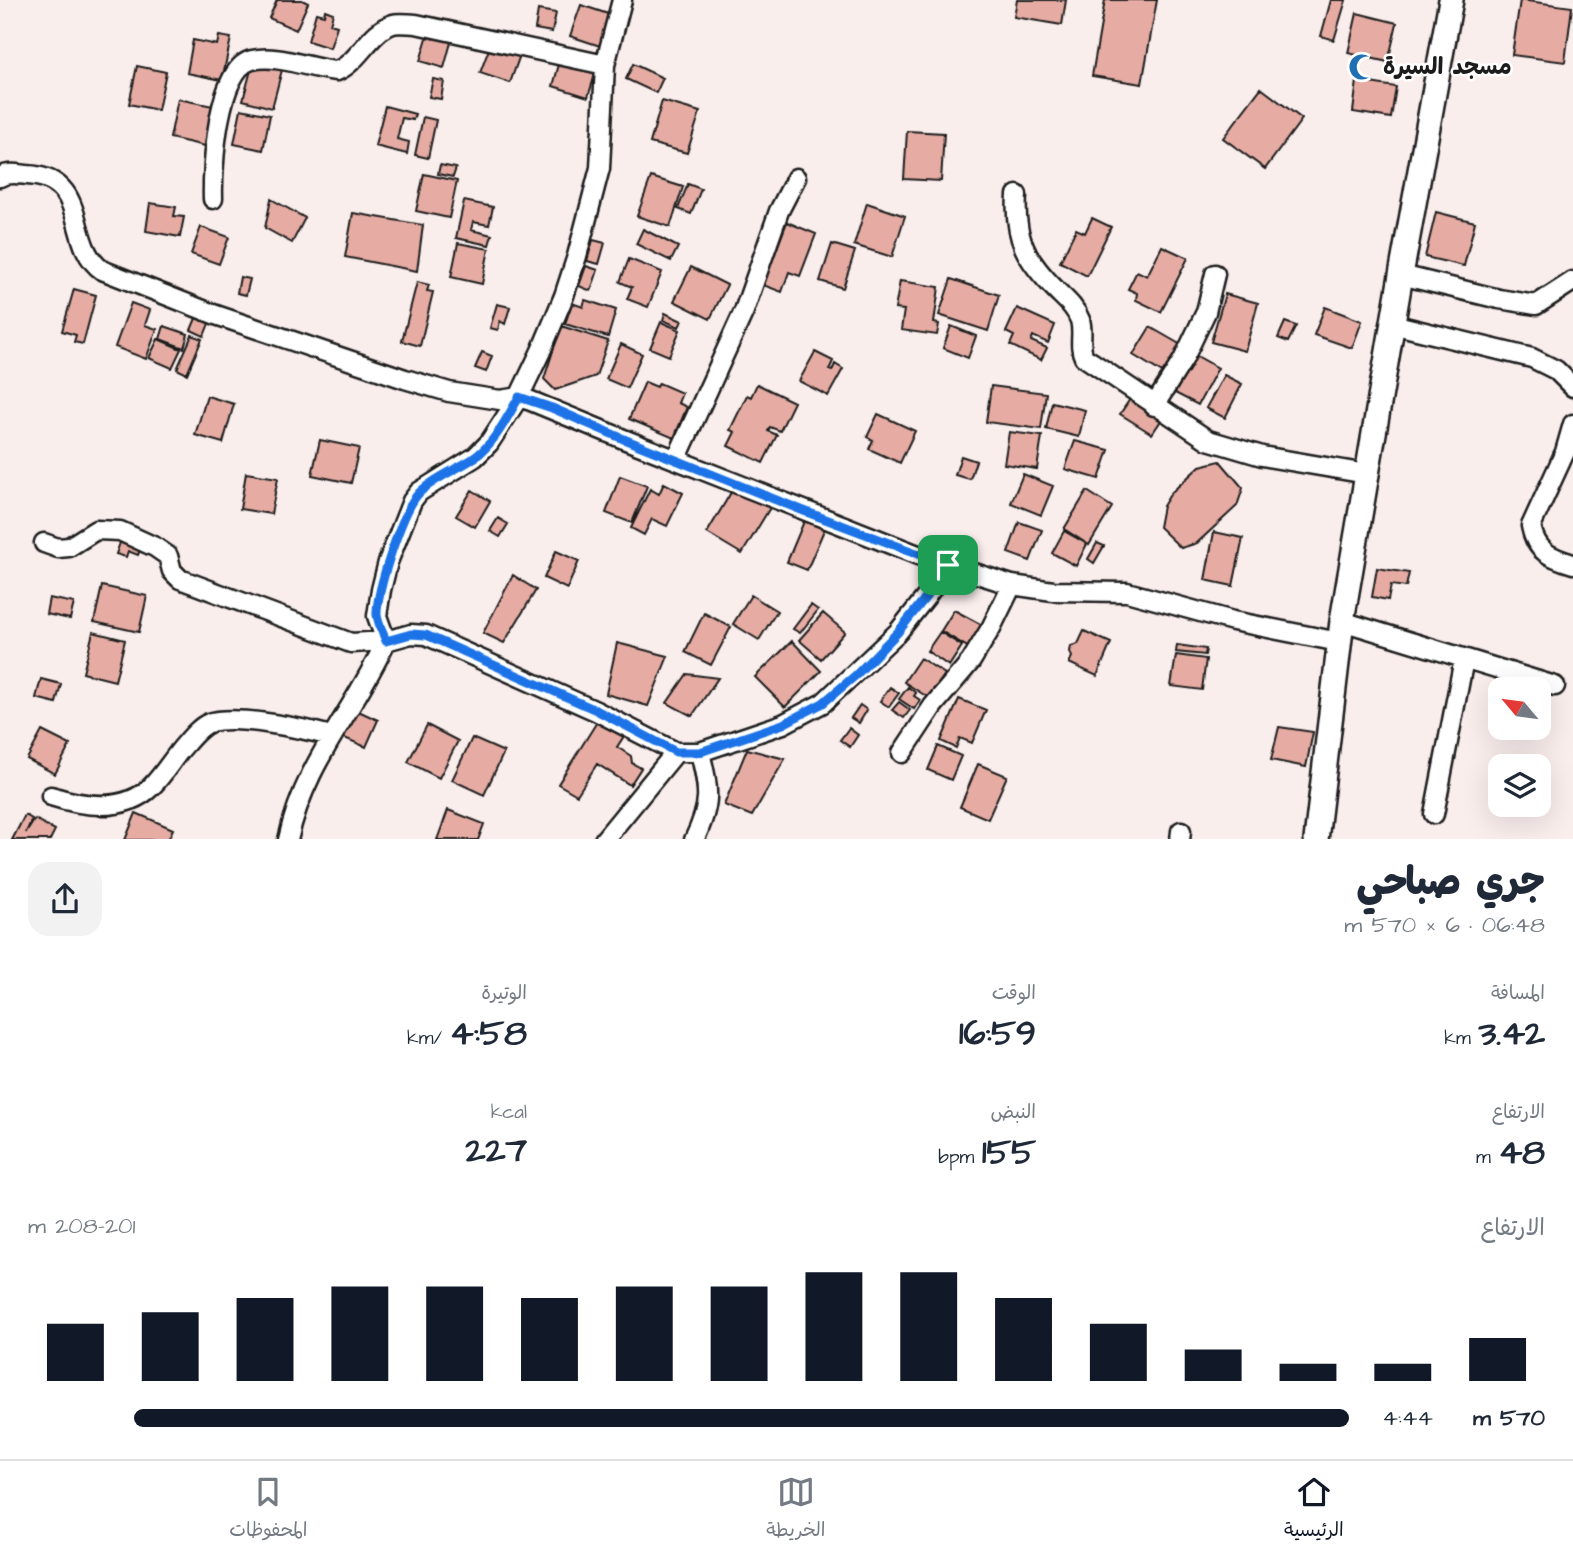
<!DOCTYPE html>
<html lang="ar">
<meta charset="utf-8">
<style>
:root{--surface:#fff;--page:#f2f2f3;--text:#1f2937;--muted:#747a83;--line:#e0e1e3;--accent:#111827}
body{margin:0;font-family:"Architects Daughter","Playpen Sans Arabic",sans-serif;background:var(--page);color:var(--text);direction:rtl;height:100vh;display:flex;flex-direction:column;font-size:26px;white-space:nowrap}
*{box-sizing:border-box;margin:0}
p{font-size:23px;color:var(--muted)}
.icon{flex:none;width:38px;height:38px;fill:none;stroke:currentColor;stroke-width:2;stroke-linecap:round;stroke-linejoin:round}
.map{position:relative;height:839px;overflow:hidden;direction:ltr}
.panel{display:flex;flex-direction:column;background:var(--surface);flex:1}
.panel>*{flex:none}
.needle{width:46px;rotate:299deg}
.controls{position:absolute;left:1488px;top:677px;display:grid;gap:14px}
.controls a{display:grid;place-items:center;width:63px;height:63px;border-radius:14px;background:var(--surface);box-shadow:0 7px 28px #0002;font-size:35px}
.pin{position:absolute;display:grid;place-items:center;width:60px;height:60px;color:#fff;margin:-30px;border-radius:14px;box-shadow:0 4px 10px #0006}
.round{display:grid;place-items:center;flex:none;width:74px;height:74px;border-radius:21px;background:var(--page)}
.headline{display:flex;align-items:center;justify-content:space-between;height:119px;padding:0 28px}
h1{font-size:38px;font-weight:800;line-height:52px}
.stats{display:grid;grid-template-columns:repeat(3,1fr);gap:10px;height:119px;padding:7px 28px}
.stats div{display:grid;align-content:center}
.stats b{font-size:35px;font-weight:800}
.stats small{font-size:19px;font-weight:400}
.stats p{font-size:19px}
.chart{height:196px;padding:14px 28px}
.chart p{display:flex;justify-content:space-between}
.chart svg{width:100%;height:126px;margin-top:7px;stroke:var(--accent);stroke-width:6}
ul{padding:0 28px;list-style:none;font-size:23px}
li{display:grid;grid-template-columns:112px 84px 1fr;align-items:center;height:52px}
li i{height:18px;border-radius:9px;background:var(--accent)}
.dock{display:flex;justify-content:space-around;align-items:center;height:98px;border-top:2px solid var(--line);background:var(--surface);font-size:19px;color:var(--muted)}
.dock a{display:grid;justify-items:center;gap:4px}
.dock .on{color:var(--accent)}
.map>svg:first-child{display:block}
</style>
<div class="map">
<svg width="1573" height="840" viewBox="0 0 1573 840">
<rect width="100%" height="100%" fill="#faeeed"/>
<filter id="ink" filterUnits="userSpaceOnUse"><feTurbulence type="fractalNoise" baseFrequency=".0143" numOctaves="2"/><feDisplacementMap in="SourceGraphic" scale="14" xChannelSelector="R" yChannelSelector="G"/><feConvolveMatrix kernelMatrix="1 2 1 2 8 2 1 2 1" color-interpolation-filters="sRGB"/></filter>
<g filter="url(#ink)">
<path fill="#e6aca3" stroke="#1c1c1c" stroke-width="2" d="M277,0h25l6,3 -12,27 -27,-12z
M1017,0h49l-4,25 -48,-8z
M1105,0h52l-15,84 -50,-8z
M1331,0h15l-12,40 -13,-4z
M1520,0l52,7 -7,55 -53,-7z
M581,5l30,10 -11,31 -30,-10z
M325,10l8,3 -3,11 7,2 -7,22 -22,-7 8,-28 8,2z
M538,10l18,3 -4,19 -17,-3z
M1357,13l40,10 -9,39 -40,-9z
M430,28l23,7 -9,33 -24,-7z
M219,36l12,2 -9,42 -35,-7 6,-33 24,5z
M492,41l29,11 -11,31 -30,-10z
M561,57l36,11 -9,29 -35,-11z
M268,62l15,4 -11,42 -29,-8 9,-34 15,3z
M633,64l30,14 -7,15 -30,-14z
M137,66l29,6 -8,38 -29,-6z
M433,79l11,2 -3,18 -12,-2z
M1357,81l39,6 -5,31 -38,-6z
M1261,88l41,31 -37,50 -42,-31z
M178,99l35,7 -8,40 -35,-8z
M662,101l38,11 -13,41 -37,-10z
M385,106l30,8 -2,6 -11,-2 -5,21 12,3 -2,12 -32,-8z
M241,109l29,6 -7,35 -29,-6z
M423,117l13,3 -8,38 -13,-3z
M907,131l37,2 -3,48 -37,-2z
M440,165l16,3 -3,9 -15,-3z
M424,174l33,7 -8,37 -33,-7z
M651,177l32,10 -13,40 -33,-11z
M688,184l13,5 -10,25 -13,-5z
M271,199l34,19 -13,25 -27,-15z
M464,201l29,6 -4,18 -16,-3 -2,8 21,5 -3,10 -33,-7z
M150,203l26,4 -2,9 10,1 -4,20 -34,-6z
M867,203l38,13 -13,41 -38,-12z
M1436,212l39,10 -11,44 -39,-9z
M353,213l70,12 -6,46 -72,-14z
M1092,218l19,9 -24,49 -27,-14 16,-33 9,4z
M787,222l29,12 -16,42 -11,-4 -7,20 -19,-7z
M201,227l28,10 -10,27 -28,-10z
M643,229l35,18 -7,14 -35,-17z
M593,240l12,3 -6,21 -12,-3z
M458,243l31,6 -7,35 -31,-7z
M832,244l23,7 -12,37 -23,-7z
M1162,246l26,12 -27,54 -25,-12 1,-7 -9,-4 9,-18 10,5z
M629,259l33,13 -14,35 -21,-8 5,-12 -12,-5z
M586,266l12,4 -7,21 -12,-5z
M691,267l36,18 -17,34 -36,-18z
M240,277l10,2 -4,16 -9,-2z
M951,279l48,16 -11,36 -49,-16z
M900,281l39,6 -5,36 5,1 -2,11 -36,-5 3,-20 -9,-1z
M417,282l12,3 -2,6 6,1 -13,54 -18,-5z
M74,289l22,6 -13,49 -9,-2 2,-7 -14,-4z
M1225,294l33,9 -13,48 -34,-9z
M585,300l31,10 -8,27 -43,-13 7,-21 11,4z
M131,303l19,7 -5,15 12,4 -11,30 -31,-12z
M497,304l13,3 -5,17 -5,-3 -2,9 -8,-2z
M1325,307l37,14 -10,27 -38,-13z
M1017,308l38,17 -7,18 -15,-7 -2,5 16,7 -6,12 -31,-15 4,-9 -8,-4z
M199,311l13,5 -8,20 -13,-6z
M665,313l17,8 -3,6 -16,-7z
M661,322l19,8 -11,26 -19,-8z
M1285,322l11,4 -8,16 -10,-4z
M164,326l24,8 -4,14 -24,-9z
M561,326l47,15 -12,35 -41,14 -11,-11z
M951,326l25,10 -8,22 -25,-10z
M1150,327l33,19 -17,29 -33,-20z
M192,335l10,4 -15,35 -10,-5z
M158,339l23,10 -9,19 -23,-10z
M621,344l21,10 -15,34 -21,-9z
M482,352l10,4 -6,16 -11,-4z
M815,352l18,9 -4,9 3,1 3,-7 8,5 -15,27 -29,-15z
M1195,355l23,13 -20,37 -23,-12z
M1224,375l18,9 -17,34 -19,-10z
M645,382l12,5 2,-4 23,10 -4,10 9,4 -13,31 -45,-19z
M757,384l37,18 -14,29 -10,-4 -2,4 9,4 -14,28 -35,-17 7,-14 -5,-2 17,-35 4,2z
M991,386l55,7 -5,36 -55,-7z
M207,396l27,8 -11,39 -28,-8z
M1130,399l32,20 -10,15 -32,-20z
M1052,402l33,8 -6,27 -33,-8z
M878,414l37,17 -15,32 -31,-14 4,-9 -6,-3z
M1009,432l33,4 -5,33 -33,-5z
M320,440l39,8 -8,35 -39,-8z
M1075,441l34,9 -10,29 -34,-10z
M961,456l15,5 -6,18 -15,-4z
M1220,461l23,27 -6,18 -40,37 -16,5 -22,-21 4,-21 8,-13 29,-27z
M246,473l32,5 -7,36 -31,-5z
M1023,474l30,12 -12,29 -30,-12z
M620,476l27,10 -15,37 -26,-10z
M664,483l19,10 -16,33 -15,-7 -8,16 -13,-7 19,-39 9,5z
M736,484l35,22 -29,48 -35,-21z
M472,490l18,11 -15,26 -19,-11z
M1087,491l25,16 -23,38 -25,-16z
M807,514l20,9 -20,47 -20,-8z
M498,518l10,6 -8,13 -10,-6z
M1019,522l23,8 -12,31 -22,-8z
M1064,531l23,13 -11,22 -24,-13z
M1214,532l29,6 -10,48 -28,-6z
M122,537l20,8 -4,10 -10,-4 -2,6 -10,-3z
M1097,543l7,3 -10,17 -6,-4z
M556,551l23,10 -12,28 -23,-11z
M1377,568l32,5 -3,14 -15,-2 -3,15 -16,-3z
M513,575l23,15 -32,53 -21,-10z
M102,586l45,10 -8,36 -45,-10z
M751,595l26,16 -18,29 -26,-16z
M49,598l25,5 -4,16 -24,-5z
M811,605l7,5 -18,23 -7,-4z
M954,610l30,16 -13,23 -30,-18z
M704,613l27,14 -20,38 -26,-13z
M823,613l22,19 -24,27 -22,-19z
M1084,631l27,12 -14,33 -28,-13 3,-6 -2,-5 1,-6 7,-2z
M93,632l32,8 -10,41 -32,-8z
M940,632l22,14 -13,20 -22,-15z
M792,641l29,30 -36,36 -30,-30z
M617,643l51,13 -20,50 -42,-12z
M1177,645l29,4 -1,6 -29,-3z
M1176,655l30,4 -4,31 -31,-4z
M920,658l25,16 -16,24 -25,-16z
M687,674l31,4 -26,38 -25,-13z
M41,679l20,5 -5,19 -20,-5z
M890,687l9,6 -10,14 -9,-6z
M908,687l8,6 -2,3 6,4 -6,9 -15,-10z
M959,699l27,11 -14,33 -12,-5 -4,10 -15,-7z
M899,702l11,8 -6,8 -12,-8z
M860,705l7,5 -8,13 -8,-5z
M354,709l24,11 -12,27 -24,-10z
M600,717l26,16 -9,14 14,9 1,7 9,5 -11,17 -33,-21 -20,31 -19,-11z
M427,725l31,16 -19,37 -31,-16z
M1279,727l34,5 -7,35 -35,-7z
M849,728l9,7 -8,12 -10,-7z
M42,731l28,14 -15,29 -28,-15z
M472,738l32,14 -20,43 -32,-15z
M938,746l23,10 -10,24 -23,-10z
M747,749l38,10 -33,57 -28,-11z
M978,764l29,12 -19,43 -28,-12z
M448,810l36,14 -6,16h-41z
M136,813l37,16 -5,11h-43z
M25,815l7,4 -6,14 9,-14 20,11 -5,10h-38z"/>
<g fill="none" stroke-linecap="round" stroke-linejoin="round">
<g stroke="#1c1c1c" stroke-width="23">
<path id="minor" d="M0,177c8,-5 18,-3 27,-2 64,3 38,69 75,95l114,45 189,64 44,13 51,8 19,-3 12,4 95,39 292,115 94,30 41,6 74,1 106,29 106,21
M1017,195c-3,44 9,65 40,96 9,9 18,16 23,29 4,13 -2,25 4,37l124,83 54,16 105,18
M213,199c-1,-30 4,-131 39,-139 28,-6 57,9 85,11 22,-9 33,-40 56,-47 6,-2 16,0 23,0l189,41
M1401,275l98,24 37,6 37,-24
M1392,324l140,34 24,12 17,17
M1154,406l29,-46 23,-48 9,-38
M1573,424l-8,28 -34,74c5,26 19,31 42,38
M676,460l68,-149 35,-100 17,-33
M44,543l14,5 11,-1 27,-17 24,1 35,16 13,9 4,15 8,8 171,64 35,-2 25,-7 15,1 170,76 80,41h24l83,-28 40,-21 75,-71 28,-35 22,-32
M1342,621l213,65
M902,753l31,-47 38,-45 20,-33 21,-43
M51,796c34,11 74,17 101,-10 11,-11 20,-26 30,-38 7,-8 17,-21 27,-25 25,-9 96,6 122,13
M1434,814l30,-155
M288,840c17,-79 66,-128 98,-199l-9,-25 4,-26 7,-28 24,-61 7,-9 56,-35 14,-14 30,-46 22,-46 23,-55 13,-40 23,-88 5,-103 17,-65
M604,840l72,-88
M694,840c18,-37 15,-50 6,-88
M1180,840l1,-9"/>
</g>
<g stroke="#1c1c1c" stroke-width="28">
<path id="tertiary" d="M1316,840l26,-219 59,-346 50,-275"/>
</g>
<use href="#minor" stroke="#fff" stroke-width="18"/>
<use href="#tertiary" stroke="#fff" stroke-width="23"/>
</g>
</g>
<g fill="none" stroke-linecap="round" stroke-linejoin="round" filter="url(#ink)">
<g stroke="#fff" stroke-width="14">
<path id="route" d="M519,397l33,11 74,32 178,71 144,54 -22,32 -28,35 -42,43 -33,28 -40,21 -83,28h-24l-80,-42 -170,-75 -15,-1 -25,7c-3,-8 -8,-18 -9,-26 -1,-23 26,-106 42,-122 15,-15 37,-23 55,-35 20,-14 33,-40 45,-61z"/>
</g>
<use href="#route" stroke="#1a73e8" stroke-width="9"/>
</g>
<defs>
<g id="mosque-bare" transform="scale(2.1)"><path d="M3.5-4.9A6 6 0 1 0 3.5 4.9A5 5 0 1 1 3.5-4.9Z" fill="#1f6fb2" stroke="#fff" stroke-width="2.5" paint-order="stroke"/></g>
</defs>
<g fill-rule="evenodd">
<use href="#mosque-bare" x="1362" y="67"/>
</g>
<g text-anchor="middle" dominant-baseline="central" stroke-width="5" stroke-linejoin="round" paint-order="stroke">
<g font-size="23" font-weight="bold" fill="#1c1c1c" stroke="#fff" text-anchor="start">
<text x="1383" y="67">مسجد السيرة</text>
</g>
</g>
</svg>
<div class="controls">
<a><svg class="needle" viewBox="-14 -14 28 28"><path d="M0-13l5 13h-10z" fill="#e53935"/><path d="M0 13l5-13h-10z" fill="#747a83"/></svg></a>
<a><svg class="icon" aria-label="layers" viewBox="0 0 24 24"><path d="M12 4l9 5-9 5-9-5zM3 14l9 5 9-5"/></svg></a>
</div>
<div class="pin" style="left:948px;top:565px;background:#1e9e55"><svg class="icon" aria-label="arrive" viewBox="0 0 24 24"><path d="M6 21V4h12l-3 4 3 4H6"/></svg></div>
</div>
<section class="panel">
<div class="headline"><div><h1>جري صباحي</h1><p>06:48 · 6 × 570 m</p></div><a class="round"><svg class="icon" aria-label="share" viewBox="0 0 24 24"><path d="M12 15V3M7 8l5-5 5 5M5 13v7h14v-7"/></svg></a></div>
<div class="stats">
<div><p>المسافة</p><b>3.42<small> km</small></b></div>
<div><p>الوقت</p><b>16:59</b></div>
<div><p>الوتيرة</p><b>4:58<small> /km</small></b></div>
</div>
<div class="stats">
<div><p>الارتفاع</p><b>48<small> m</small></b></div>
<div><p>النبض</p><b>155<small> bpm</small></b></div>
<div><p>kcal</p><b>227</b></div>
</div>
<div class="chart"><p><span>الارتفاع</span>201–208 m</p>
<svg viewBox="0 0 160 44" preserveAspectRatio="none"><path d="M5 44V24M15 44V20M25 44V15M35 44V11M45 44V11M55 44V15M65 44V11M75 44V11M85 44V6M95 44V6M105 44V15M115 44V24M125 44V33M135 44V38M145 44V38M155 44V29"/></svg>
</div>
<ul>
<li><b>570 m</b>4:44<i style="width:92%"></i></li>
</ul>
</section>
<nav class="dock">
<a class="on"><svg class="icon" aria-label="home" viewBox="0 0 24 24"><path d="M3 11l9-7 9 7M6 9v11h12V9"/></svg>الرئيسية</a>
<a><svg class="icon" aria-label="map" viewBox="0 0 24 24"><path d="M3 6l6-2 6 2 6-2v14l-6 2-6-2-6 2zM9 4v14M15 6v14"/></svg>الخريطة</a>
<a><svg class="icon" aria-label="saved" viewBox="0 0 24 24"><path d="M7 4h10v16l-5-4-5 4z"/></svg>المحفوظات</a>
</nav>
